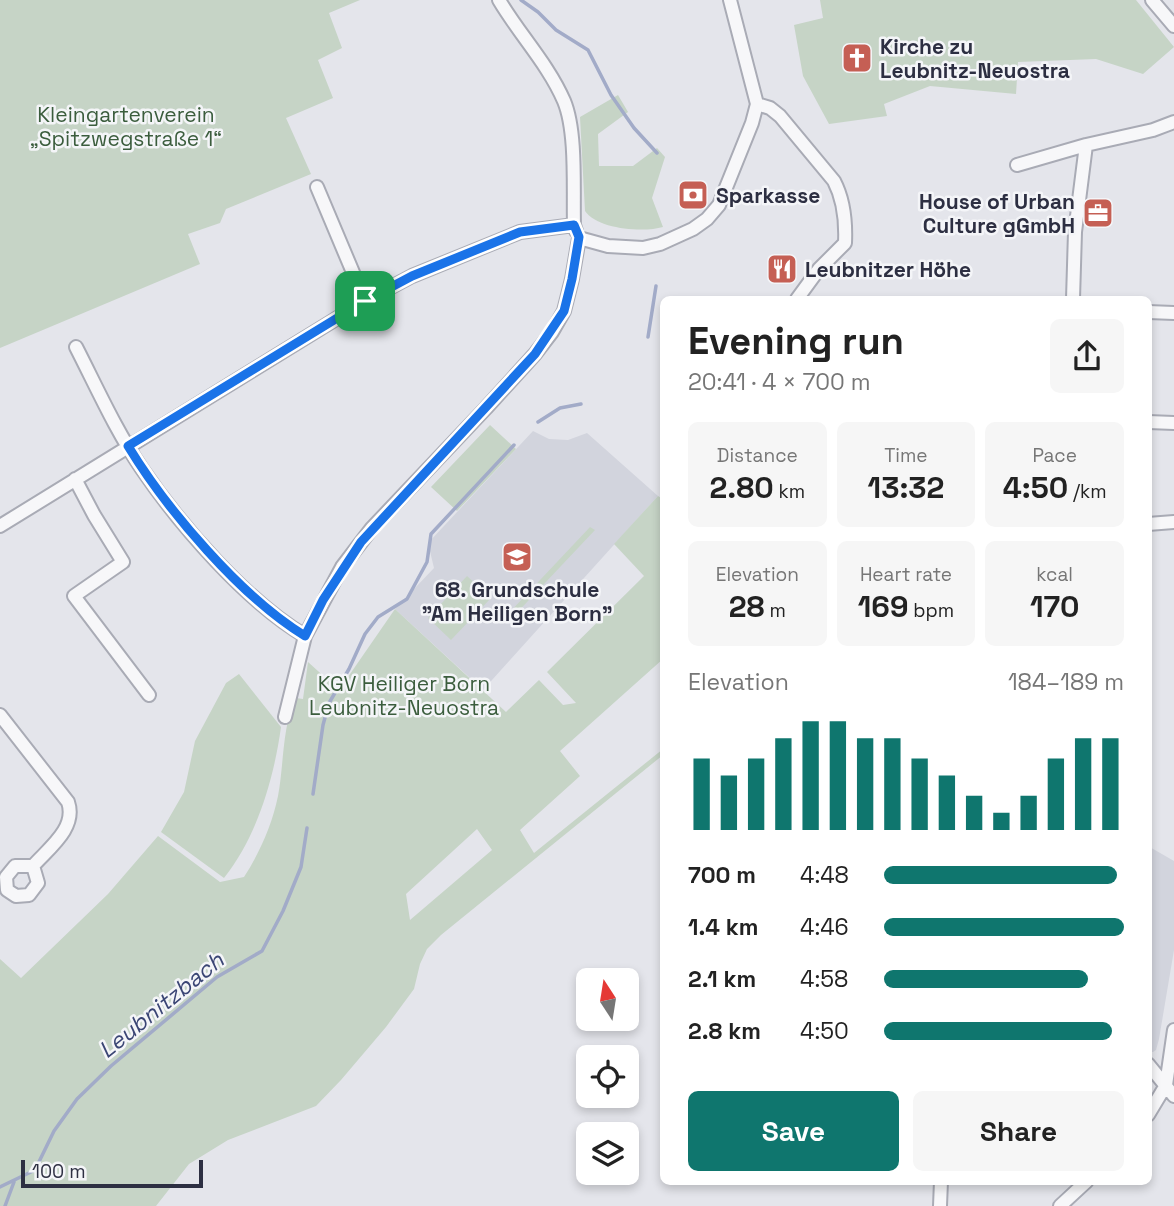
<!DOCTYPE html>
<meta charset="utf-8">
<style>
:root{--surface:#fff;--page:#f6f6f6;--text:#222;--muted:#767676;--accent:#0f766e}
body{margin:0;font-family:"Space Grotesk",sans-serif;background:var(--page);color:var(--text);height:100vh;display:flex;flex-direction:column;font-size:26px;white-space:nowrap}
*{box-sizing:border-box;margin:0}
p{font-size:23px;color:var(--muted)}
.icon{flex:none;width:38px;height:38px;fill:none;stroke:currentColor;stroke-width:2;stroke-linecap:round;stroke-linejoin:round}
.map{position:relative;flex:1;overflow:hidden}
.sheet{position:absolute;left:660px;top:296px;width:492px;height:889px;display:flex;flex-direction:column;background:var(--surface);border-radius:10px;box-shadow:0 4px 10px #0003}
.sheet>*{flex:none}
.needle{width:46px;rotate:348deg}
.fabs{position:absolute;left:576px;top:968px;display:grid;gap:14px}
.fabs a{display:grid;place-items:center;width:63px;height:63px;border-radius:10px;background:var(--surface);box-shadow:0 4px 10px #0003;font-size:35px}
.scale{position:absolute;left:21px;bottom:18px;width:182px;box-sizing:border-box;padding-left:7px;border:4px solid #2d2f42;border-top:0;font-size:19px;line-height:24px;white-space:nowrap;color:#2d2f42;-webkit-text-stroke:5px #f4f5f8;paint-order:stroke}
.pin{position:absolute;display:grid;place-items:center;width:60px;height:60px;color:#fff;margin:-30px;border-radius:14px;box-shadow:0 4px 10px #0006}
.round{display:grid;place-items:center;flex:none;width:74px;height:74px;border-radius:10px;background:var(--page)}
.summary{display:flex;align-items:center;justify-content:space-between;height:119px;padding:0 28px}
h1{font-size:38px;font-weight:700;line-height:52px}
.figures{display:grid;grid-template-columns:repeat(3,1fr);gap:10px;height:119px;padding:7px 28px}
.figures div{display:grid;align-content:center;border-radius:10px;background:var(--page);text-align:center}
.figures b{font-size:30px;font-weight:700}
.figures small{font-size:19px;font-weight:400}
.figures p{font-size:19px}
.chart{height:196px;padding:14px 28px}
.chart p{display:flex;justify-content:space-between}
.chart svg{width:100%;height:126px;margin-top:7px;stroke:var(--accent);stroke-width:6}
.cta{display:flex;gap:14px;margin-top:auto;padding:14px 28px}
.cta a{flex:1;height:80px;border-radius:10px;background:var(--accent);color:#fff;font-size:28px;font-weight:700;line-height:80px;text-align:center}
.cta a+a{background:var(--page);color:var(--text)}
ul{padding:0 28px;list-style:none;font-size:23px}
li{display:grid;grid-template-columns:112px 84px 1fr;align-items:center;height:52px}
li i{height:18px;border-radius:9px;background:var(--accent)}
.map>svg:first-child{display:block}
</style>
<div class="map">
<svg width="1174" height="1206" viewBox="0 0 1174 1206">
<rect width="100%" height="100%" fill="#e4e5eb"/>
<path fill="#d2d4dd" d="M533,431l16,8 19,1 19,-7 71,63 -175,194 -88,-81 39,-41 -6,-25z
M1148,846l26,15v89l-15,89 -3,11 -3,2h-5z"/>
<path fill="#c6d4c6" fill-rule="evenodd" d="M0,0h360l-31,13 13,35 -24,12 15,38 -47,20 25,56 -85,35 -6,14 -32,11 12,30 -200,84z
M820,0h316l38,47 -31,27 -47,-15 -78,3 -2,32 -86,-8 -46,18 3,12 -58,8 -26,-48 -9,-51 29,-7z
M618,95l10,17 -30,22 1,32h34l24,-18 8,9 -13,41 11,29c-20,6 -66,2 -78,-16l-5,-94z
M490,425l26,24 -59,62 -26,-24z
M658,496l5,3v160l-103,92 20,25 -60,54 14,23 129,-104v6l-222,180 -14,14 -7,15 -6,25 -28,38 -45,53 -25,26 -88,34 -39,24 -33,42h-156v-247l21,19 87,-84 50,-58 62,46 24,-5c16,-25 28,-52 34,-81 6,-31 4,-71 18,-98l7,1 5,-37 31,28 56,-81 111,103 33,-32 24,25 13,-2 -29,-31 97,-96 -30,-32zM477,829l15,21 -82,70 -4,-26z
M590,527l5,3 -84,89 -4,-4z
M467,576l24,22 -40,42 -23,-22z
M239,674l42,53c-7,51 -24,110 -57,151l-63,-46 23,-40 11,-51 31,-58z"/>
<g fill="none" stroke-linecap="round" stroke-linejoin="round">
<path stroke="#a2abc8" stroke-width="3.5" d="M521,0l17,12 18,18 32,20 23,45 23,33 23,25
M648,337l8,-51
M538,422l22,-14 21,-4
M313,794l10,-69 6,-22 20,-34 16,-35 13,-17 29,-18 20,-37 4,-28 83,-89
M0,1187l35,-17 19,-39 23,-32 34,-33 106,-89 45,-26 21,-40 18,-44 6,-39
M5,1206l9,-24"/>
<g stroke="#a9abb5" stroke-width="16">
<path id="minor" d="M499,0c20,34 49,64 65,101 13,31 9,90 10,124l2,6
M1152,0l22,26
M757,104l13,4 10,8 54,65c10,19 12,40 11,62l-26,26 -22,30
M1017,165l69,-20 67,-15 21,-8
M317,187l48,114
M579,238l29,8 35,2 17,-4 33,-15 14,-10 12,-14 33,-82 5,-19 -27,-104
M1073,299l2,-67 11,-87
M1148,312l26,1
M76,347c21,41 40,84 66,122 39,57 104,132 163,167
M1148,422l26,1
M75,479l19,36 29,47 -49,34 75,99
M1148,524l26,-2
M0,526l365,-225 47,-25 108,-44 54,-7
M0,715l68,87c9,26 -19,46 -35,64h-18l-9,11 1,13 9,6 13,-1 9,-12 -5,-17
M285,717l20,-81 37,-69 30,-39 114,-120 49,-54 17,-22 12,-21 8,-32 7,-41
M1148,1064l26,32
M1148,1115l18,-30 8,-55
M940,1206l1,-25
M1060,1206l27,-25"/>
</g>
<use href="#minor" stroke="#f7f7f9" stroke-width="12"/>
</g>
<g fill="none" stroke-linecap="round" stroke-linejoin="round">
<g stroke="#fff" stroke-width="14">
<path id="route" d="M574,225l5,12 -7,42 -8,32 -29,43 -174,188 -38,58 -18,36c-64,-39 -138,-126 -177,-190l237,-145 47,-25 108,-44z"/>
</g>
<use href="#route" stroke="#1a73e8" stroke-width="9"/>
</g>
<defs>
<g id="church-square" transform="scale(1.575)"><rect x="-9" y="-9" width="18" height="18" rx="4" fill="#c55f54" stroke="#f4f5f8"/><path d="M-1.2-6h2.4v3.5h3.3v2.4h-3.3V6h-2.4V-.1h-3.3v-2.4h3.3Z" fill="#fff"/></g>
<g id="bank-square" transform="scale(1.575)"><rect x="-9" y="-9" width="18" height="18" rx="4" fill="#c55f54" stroke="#f4f5f8"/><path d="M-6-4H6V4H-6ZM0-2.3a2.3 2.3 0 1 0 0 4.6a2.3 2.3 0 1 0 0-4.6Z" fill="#fff"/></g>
<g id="office-square" transform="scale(1.575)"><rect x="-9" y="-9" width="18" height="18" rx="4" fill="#c55f54" stroke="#f4f5f8"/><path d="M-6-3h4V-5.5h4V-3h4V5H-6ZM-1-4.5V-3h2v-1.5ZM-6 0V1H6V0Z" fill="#fff"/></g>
<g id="restaurant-square" transform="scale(1.575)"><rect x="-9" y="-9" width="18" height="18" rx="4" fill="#c55f54" stroke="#f4f5f8"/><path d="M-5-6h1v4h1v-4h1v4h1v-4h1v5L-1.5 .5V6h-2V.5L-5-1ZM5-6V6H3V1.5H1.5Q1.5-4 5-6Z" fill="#fff"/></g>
<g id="school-square" transform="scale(1.575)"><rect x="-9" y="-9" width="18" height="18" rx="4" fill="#c55f54" stroke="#f4f5f8"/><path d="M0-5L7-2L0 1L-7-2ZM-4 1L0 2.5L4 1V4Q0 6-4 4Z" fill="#fff"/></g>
</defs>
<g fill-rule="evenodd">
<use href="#church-square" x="857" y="58"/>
<use href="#bank-square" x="693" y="195"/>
<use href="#office-square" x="1098" y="213"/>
<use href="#restaurant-square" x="782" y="269"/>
<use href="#school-square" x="517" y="557"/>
</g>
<g text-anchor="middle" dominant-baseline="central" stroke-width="5" stroke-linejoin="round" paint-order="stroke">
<g font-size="21" font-weight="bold" fill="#2d2f42" stroke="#f4f5f8" text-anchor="start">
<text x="880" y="46">Kirche zu<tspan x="880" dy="24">Leubnitz-Neuostra</tspan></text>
<text x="716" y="195">Sparkasse</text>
<text x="1075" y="201" text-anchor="end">House of Urban<tspan x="1075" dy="24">Culture gGmbH</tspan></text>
<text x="805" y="269">Leubnitzer Höhe</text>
<text x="517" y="589" text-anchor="middle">68. Grundschule<tspan x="517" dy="24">"Am Heiligen Born"</tspan></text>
</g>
<g font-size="21" fill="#3b5d3d" stroke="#f4f5f8">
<text x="126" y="114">Kleingartenverein<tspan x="126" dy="24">„Spitzwegstraße 1“</tspan></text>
<text x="404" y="683">KGV Heiliger Born<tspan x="404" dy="24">Leubnitz-Neuostra</tspan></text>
</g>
<g font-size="23" font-style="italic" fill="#3a4574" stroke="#f4f5f8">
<text transform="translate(161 1005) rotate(-39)">Leubnitzbach</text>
</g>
</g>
</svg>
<div class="fabs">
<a><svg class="needle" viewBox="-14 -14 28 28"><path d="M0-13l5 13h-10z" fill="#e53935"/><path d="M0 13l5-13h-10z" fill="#767676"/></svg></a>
<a><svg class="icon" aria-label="locate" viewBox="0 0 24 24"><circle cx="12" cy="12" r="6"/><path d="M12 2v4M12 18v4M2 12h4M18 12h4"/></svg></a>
<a><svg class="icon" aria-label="layers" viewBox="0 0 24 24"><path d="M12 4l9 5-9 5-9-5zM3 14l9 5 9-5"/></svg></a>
</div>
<div class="scale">100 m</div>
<div class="pin" style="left:365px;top:301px;background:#1e9e55"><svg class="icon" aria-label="arrive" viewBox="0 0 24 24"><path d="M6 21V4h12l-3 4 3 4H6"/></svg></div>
<section class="sheet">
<div class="summary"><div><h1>Evening run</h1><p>20:41 · 4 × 700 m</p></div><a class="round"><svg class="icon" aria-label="share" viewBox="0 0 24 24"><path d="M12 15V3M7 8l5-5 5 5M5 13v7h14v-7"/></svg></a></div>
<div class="figures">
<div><p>Distance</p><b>2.80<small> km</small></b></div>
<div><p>Time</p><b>13:32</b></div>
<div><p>Pace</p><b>4:50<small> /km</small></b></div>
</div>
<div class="figures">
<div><p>Elevation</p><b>28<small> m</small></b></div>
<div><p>Heart rate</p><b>169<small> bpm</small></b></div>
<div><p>kcal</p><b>170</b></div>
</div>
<div class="chart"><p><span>Elevation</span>184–189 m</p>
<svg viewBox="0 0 160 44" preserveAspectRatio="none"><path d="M5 44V19M15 44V25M25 44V19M35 44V12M45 44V6M55 44V6M65 44V12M75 44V12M85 44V19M95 44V25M105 44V32M115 44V38M125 44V32M135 44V19M145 44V12M155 44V12"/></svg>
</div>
<ul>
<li><b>700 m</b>4:48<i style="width:97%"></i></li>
<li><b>1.4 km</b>4:46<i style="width:100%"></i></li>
<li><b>2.1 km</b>4:58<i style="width:85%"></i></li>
<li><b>2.8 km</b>4:50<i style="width:95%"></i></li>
</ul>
<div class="cta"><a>Save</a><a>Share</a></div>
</section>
</div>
